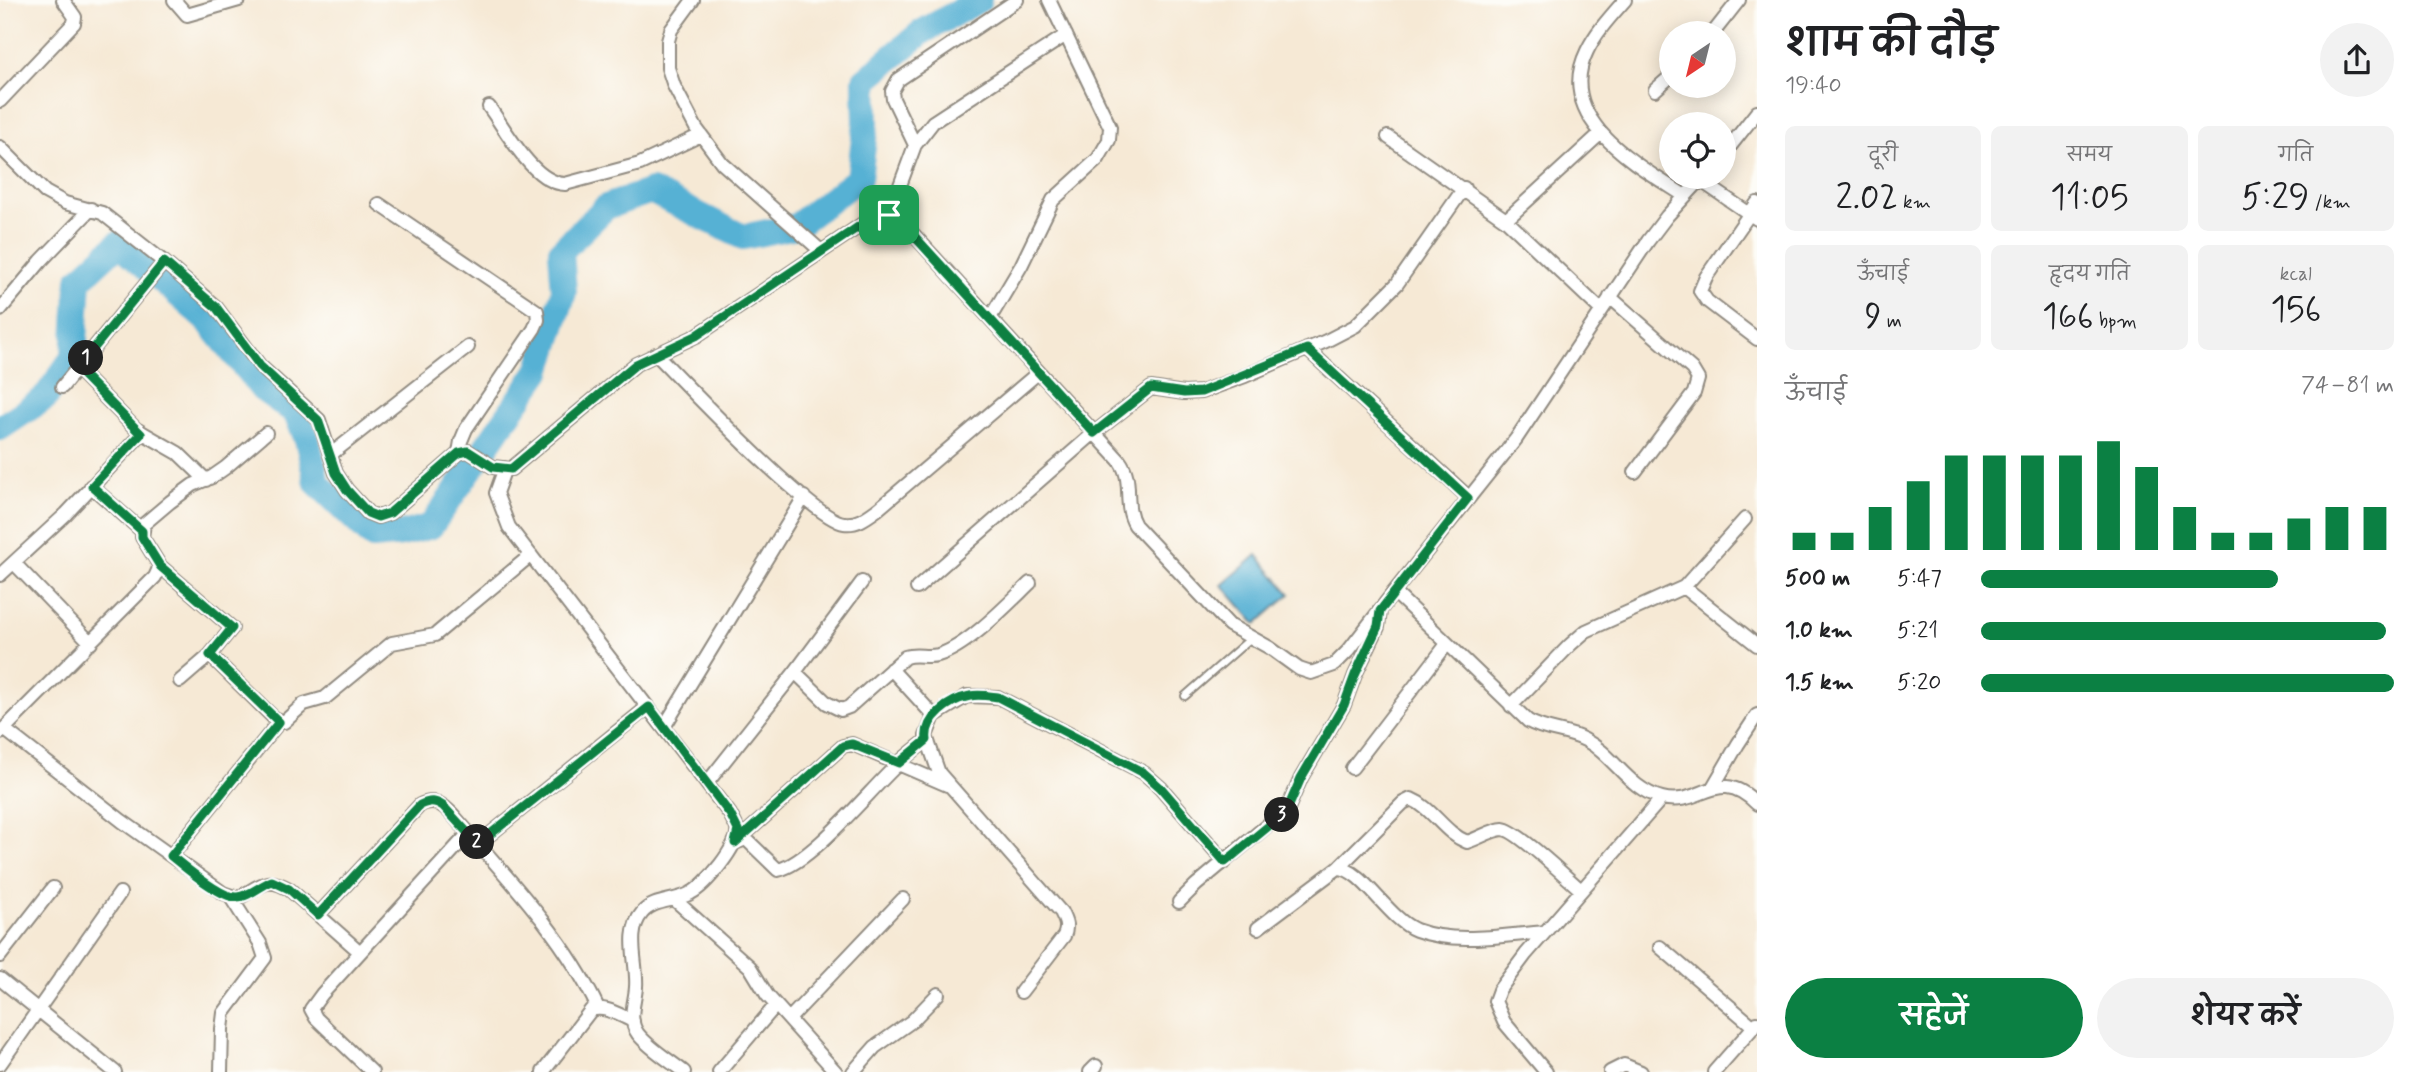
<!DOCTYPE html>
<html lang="hi">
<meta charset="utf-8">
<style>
:root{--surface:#fff;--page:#f2f2f2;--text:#202124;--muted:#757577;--accent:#0b8043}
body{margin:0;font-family:Mynerve,"Playpen Sans Deva",sans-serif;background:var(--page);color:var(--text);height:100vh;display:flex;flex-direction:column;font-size:26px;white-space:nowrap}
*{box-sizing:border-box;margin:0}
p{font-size:23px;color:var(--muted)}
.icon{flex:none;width:38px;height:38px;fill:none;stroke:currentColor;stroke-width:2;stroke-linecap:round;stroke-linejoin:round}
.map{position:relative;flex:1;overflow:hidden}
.drawer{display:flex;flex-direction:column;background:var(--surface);width:665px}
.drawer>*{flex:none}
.needle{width:46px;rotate:215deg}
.controls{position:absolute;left:1659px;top:21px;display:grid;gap:14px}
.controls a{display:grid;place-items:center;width:77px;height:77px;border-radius:50%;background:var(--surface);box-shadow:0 4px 18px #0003;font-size:35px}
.pin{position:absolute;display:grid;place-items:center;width:60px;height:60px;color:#fff;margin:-30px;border-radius:14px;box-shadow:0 4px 10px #0006}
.km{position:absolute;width:35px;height:35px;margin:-18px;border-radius:50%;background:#222;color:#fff;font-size:19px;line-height:35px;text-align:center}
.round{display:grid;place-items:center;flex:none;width:74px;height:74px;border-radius:37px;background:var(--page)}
.headline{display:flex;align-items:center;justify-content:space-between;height:119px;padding:0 28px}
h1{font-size:38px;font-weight:600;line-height:52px}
.metrics{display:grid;grid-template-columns:repeat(3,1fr);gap:10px;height:119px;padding:7px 28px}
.metrics div{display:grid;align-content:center;border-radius:10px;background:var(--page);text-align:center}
.metrics b{font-size:35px;font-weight:600}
.metrics small{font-size:19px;font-weight:400}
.metrics p{font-size:19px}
.chart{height:196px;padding:14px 28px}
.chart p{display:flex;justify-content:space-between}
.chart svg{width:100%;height:126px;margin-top:7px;stroke:var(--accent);stroke-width:6}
.action{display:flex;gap:14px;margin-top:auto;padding:14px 28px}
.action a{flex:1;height:80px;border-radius:42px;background:var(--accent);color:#fff;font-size:28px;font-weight:600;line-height:80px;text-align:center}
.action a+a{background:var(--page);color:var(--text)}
ul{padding:0 28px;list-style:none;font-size:23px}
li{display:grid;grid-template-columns:112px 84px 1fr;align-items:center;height:52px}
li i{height:18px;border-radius:9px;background:var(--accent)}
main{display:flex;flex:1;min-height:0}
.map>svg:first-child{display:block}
</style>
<main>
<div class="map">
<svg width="1757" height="1072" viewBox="0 0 1757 1072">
<rect width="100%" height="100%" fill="#fdfcf7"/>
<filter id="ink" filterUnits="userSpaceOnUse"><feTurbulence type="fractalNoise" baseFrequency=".0143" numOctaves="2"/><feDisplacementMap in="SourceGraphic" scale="14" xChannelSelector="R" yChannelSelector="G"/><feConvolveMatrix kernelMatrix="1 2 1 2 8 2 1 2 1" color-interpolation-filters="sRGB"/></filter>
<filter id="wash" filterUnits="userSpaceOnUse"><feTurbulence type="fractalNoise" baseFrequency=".00686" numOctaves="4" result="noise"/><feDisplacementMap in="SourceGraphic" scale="28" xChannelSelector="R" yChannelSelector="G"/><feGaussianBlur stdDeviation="1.57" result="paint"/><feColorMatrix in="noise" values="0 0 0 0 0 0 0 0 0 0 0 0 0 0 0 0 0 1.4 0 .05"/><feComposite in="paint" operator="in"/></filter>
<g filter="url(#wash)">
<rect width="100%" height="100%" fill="#f6e9d5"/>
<path fill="#57b1d4" stroke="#416e80" stroke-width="2" d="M1257,555l33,39 -34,30 -34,-39z"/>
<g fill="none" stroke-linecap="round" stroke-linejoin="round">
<path stroke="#57b1d4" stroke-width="26" d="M0,428l45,-30 29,-42 5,-76 40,-37 88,77 55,69 33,23 12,27 10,44 56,54 29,-3 29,-8 108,-155 25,-79 -3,-41 45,-44 45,-16 92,46 53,-11 63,-48 7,-55 -1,-43 57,-48 57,-32"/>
</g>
</g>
<g filter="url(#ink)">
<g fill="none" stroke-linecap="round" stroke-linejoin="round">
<g stroke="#908a80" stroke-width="10">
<path id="lane" d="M1185,696l66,-58"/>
</g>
<g stroke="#908a80" stroke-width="16">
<path id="street" d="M174,0l13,15 52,-15
M693,0l-22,30 -3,11v27l6,18 22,42 26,35 99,88
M1625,0c-14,16 -29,32 -38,51 -34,69 52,115 98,145
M1713,33l26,-33
M1655,90l16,-14
M0,101l74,-78 1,-6 -12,-17
M489,107c18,24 44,76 76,77l75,-20 61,-29
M1388,137l118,83 95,90
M915,145l-22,-46 -1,-8 6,-11 119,-80
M0,147l45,45 20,11 37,10 62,49 52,45 44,59 59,54 17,53 11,17 21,23 10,4 12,-4 69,-60 9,-2 25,16 18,2 125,-105 60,-28 174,-117c22,-7 28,-1 43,15l206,226c16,21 3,43 16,65l94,100 41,23 29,21 12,4 23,-8 15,-15 45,-58
M1724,154l33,-42
M1703,177l-36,39 -19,25 -132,198 -122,153 134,129c19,11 39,9 57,19 29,15 43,49 77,58 39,10 56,-34 95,6
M1700,180l57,39
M1757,203l-51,74 -6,14 7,10 50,38
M379,204l158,107 1,9 -4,9 -68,100 -5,12 -2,12
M889,215l26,-70 18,-23 133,-87
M1506,220l95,-87
M1610,297l82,72 6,10 -4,14 -59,79
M0,310l41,-49 50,-52
M990,318l31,-52 32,-66 45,-41 11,-19 1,-13 -61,-127
M1307,349l161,148
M656,354c28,29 158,166 188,169 13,2 23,-6 34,-14l161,-137
M77,369l59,60 42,24 28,27
M62,387l102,-125
M330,455l138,-108
M505,468l-9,25 13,34 221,287c2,5 6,10 7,15 3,16 -32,57 -46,64 -15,9 -38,6 -49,20 -17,20 -4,51 -6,74 -1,16 -9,32 2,47 12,15 31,26 46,38
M91,486l51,45
M14,563l77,80
M160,566l72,62 -22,27 -30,26
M0,575l66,-61 75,-80
M1684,587l73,58
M917,588l177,-155 57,-45 33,5 17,-1 44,-16 81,-35 29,-15 42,-42 67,-96
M210,655l64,63 10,4 20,-18 21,-6 67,-55 43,-8 96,-80
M891,669l43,47 -8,20 13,37 122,139c5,10 7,15 3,24l-43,56
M795,672l32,31 14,7 8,-3 56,-50c11,-4 21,1 33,-2 29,-8 70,-51 92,-72
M1511,706l59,-61 16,-14 98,-44 61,-68
M934,716l33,-20 31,1 146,76 17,15 64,74
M664,727l140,-230
M4,729l118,92 101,72 15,5c22,-11 27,-23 51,-9l71,63
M0,733l155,-156 5,-11 -18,-29 2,-13 26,-22 23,-17 19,-8 13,-9 41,-35
M1352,768l95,-124
M707,783l88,-111 67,-90
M1713,787l25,-43 19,-29
M735,843l108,-97 9,-2 95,41
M735,843l11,-4 32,31c34,-8 91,-79 119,-105 9,-9 20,-17 30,-25
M478,844l170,-137
M171,856l108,-134
M1338,868l65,-65 8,-4c22,9 33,34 56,43 11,-3 26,-13 36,-13 14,1 65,50 78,61
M675,900l75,67 17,28 69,77
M1179,902l17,-17 92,-77 13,-30 43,-73 11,-30 23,-48 2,-16
M318,915l102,-110c15,-7 22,-1 33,10 53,61 110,120 145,193
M1258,928l80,-60c24,0 50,51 78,62 40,15 88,5 129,2
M1660,947l94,80
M0,956l53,-68
M0,979l115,93
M789,1019l114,-120
M0,1064l120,-171
M221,1072l1,-43 2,-16 41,-55 -5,-15 -30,-47
M372,1072l-56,-54 -5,-9 11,-15 147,-161
M543,1072l48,-62c14,-5 28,5 42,11
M719,1072l57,-67
M853,1072l22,-25 37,-26 26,-27
M1090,1072l6,-6
M1546,1072l-42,-50 -9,-21 4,-11 27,-36 136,-156
M1610,1072l14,-7 17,7
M1714,1072l43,-49"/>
</g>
<use href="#lane" stroke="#fff" stroke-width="6"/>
<use href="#street" stroke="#fff" stroke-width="12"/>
</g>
</g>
<g fill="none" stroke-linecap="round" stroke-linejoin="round" filter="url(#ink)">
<g stroke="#fff" stroke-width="14">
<path id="route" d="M881,215c11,0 17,4 25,12l188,206 57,-45 33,5 17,-1 106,-43 161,149 -88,113 -2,15 -23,49 -11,30 -43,73 -13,30 -6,7 -57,47 -64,-74 -17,-15 -146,-76c-9,-1 -19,-3 -28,-1 -21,4 -46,22 -43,44l-28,23 -47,-19 -9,2 -108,97 3,-13 -8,-16 -81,-107 -171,137 -35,-38c-9,-6 -14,-5 -23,-1l-102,110 -29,-26 -17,-8c-11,4 -23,16 -35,16 -16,2 -53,-31 -66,-41l108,-134 -69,-67 22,-27 -72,-62 -18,-29v-6l-50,-45 49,-52 -64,-65 87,-107 52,45 44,59 58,54 18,53 11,17 21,23 10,4 12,-4 69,-60 9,-2 25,16 18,2 125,-105 60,-28 174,-117z"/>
</g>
<use href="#route" stroke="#0b8043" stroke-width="9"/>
</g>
</svg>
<div class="controls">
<a><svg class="needle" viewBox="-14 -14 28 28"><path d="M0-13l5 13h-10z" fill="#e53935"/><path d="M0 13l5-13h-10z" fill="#757577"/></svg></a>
<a><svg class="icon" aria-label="locate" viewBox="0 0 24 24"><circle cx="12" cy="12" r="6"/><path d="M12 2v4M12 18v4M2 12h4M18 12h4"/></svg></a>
</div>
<div class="pin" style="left:889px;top:215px;background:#1e9e55"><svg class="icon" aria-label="arrive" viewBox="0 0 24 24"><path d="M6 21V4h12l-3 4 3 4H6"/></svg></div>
<b class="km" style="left:86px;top:358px">1</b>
<b class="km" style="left:477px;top:842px">2</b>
<b class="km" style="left:1282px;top:815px">3</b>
</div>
<section class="drawer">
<div class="headline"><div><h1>शाम की दौड़</h1><p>19:40</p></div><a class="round"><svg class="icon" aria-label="share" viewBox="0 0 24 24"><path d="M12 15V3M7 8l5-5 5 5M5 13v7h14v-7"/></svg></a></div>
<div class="metrics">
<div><p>दूरी</p><b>2.02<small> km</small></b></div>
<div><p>समय</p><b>11:05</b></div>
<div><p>गति</p><b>5:29<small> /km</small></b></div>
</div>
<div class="metrics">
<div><p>ऊँचाई</p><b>9<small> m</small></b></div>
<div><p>हृदय गति</p><b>166<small> bpm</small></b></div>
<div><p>kcal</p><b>156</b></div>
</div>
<div class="chart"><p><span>ऊँचाई</span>74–81 m</p>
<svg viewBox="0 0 160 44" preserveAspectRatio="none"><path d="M5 44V38M15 44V38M25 44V29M35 44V20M45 44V11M55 44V11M65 44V11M75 44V11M85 44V6M95 44V15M105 44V29M115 44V38M125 44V38M135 44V33M145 44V29M155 44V29"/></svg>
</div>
<ul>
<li><b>500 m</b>5:47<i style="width:72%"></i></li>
<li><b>1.0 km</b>5:21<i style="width:98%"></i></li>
<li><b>1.5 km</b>5:20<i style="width:100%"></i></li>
</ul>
<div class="action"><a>सहेजें</a><a>शेयर करें</a></div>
</section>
</main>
